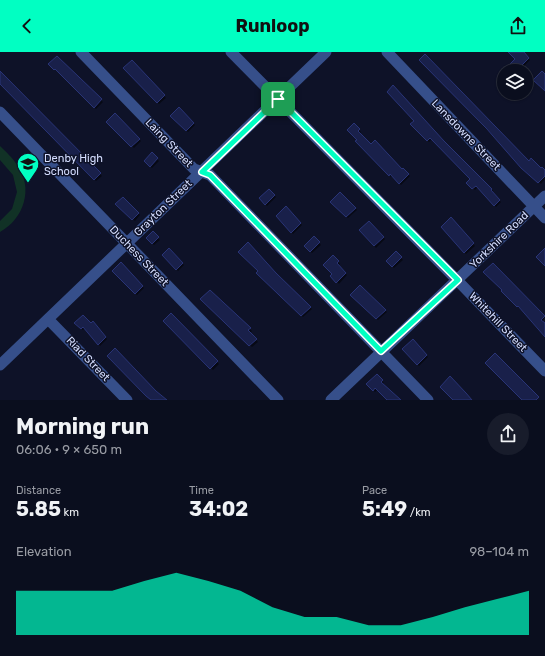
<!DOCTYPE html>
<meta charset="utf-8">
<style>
:root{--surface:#0a0e1e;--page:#181c2b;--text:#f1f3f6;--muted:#999ca4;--line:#2a2e3c;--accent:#01ffc2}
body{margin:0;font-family:Rubik,sans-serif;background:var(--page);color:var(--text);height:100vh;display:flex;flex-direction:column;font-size:15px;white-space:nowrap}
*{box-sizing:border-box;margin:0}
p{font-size:13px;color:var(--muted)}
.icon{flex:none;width:22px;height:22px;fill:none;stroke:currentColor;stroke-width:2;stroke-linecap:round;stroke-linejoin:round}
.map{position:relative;height:348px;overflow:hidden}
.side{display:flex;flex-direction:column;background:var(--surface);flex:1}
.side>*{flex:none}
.tools{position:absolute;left:497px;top:12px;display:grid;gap:8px}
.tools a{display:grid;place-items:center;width:36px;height:36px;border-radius:50%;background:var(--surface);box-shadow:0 1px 3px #0004,0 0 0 1px var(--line);font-size:20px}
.pin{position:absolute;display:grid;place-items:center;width:34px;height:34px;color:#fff;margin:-17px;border-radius:8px;box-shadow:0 2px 6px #0006}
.round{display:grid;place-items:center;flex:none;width:42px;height:42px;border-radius:21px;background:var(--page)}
.summary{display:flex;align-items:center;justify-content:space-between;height:68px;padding:0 16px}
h1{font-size:22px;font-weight:700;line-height:30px}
.metrics{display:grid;grid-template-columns:repeat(3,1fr);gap:6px;height:68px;padding:4px 16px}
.metrics div{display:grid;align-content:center}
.metrics b{font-size:20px;font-weight:700}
.metrics small{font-size:11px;font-weight:400}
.metrics p{font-size:11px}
.chart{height:112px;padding:8px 16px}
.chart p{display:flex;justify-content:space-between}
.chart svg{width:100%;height:72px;margin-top:4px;fill:var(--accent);opacity:.7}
header{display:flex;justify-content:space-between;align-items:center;height:52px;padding:0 16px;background:var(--accent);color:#111;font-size:18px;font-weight:700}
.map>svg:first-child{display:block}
</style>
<header><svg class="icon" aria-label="back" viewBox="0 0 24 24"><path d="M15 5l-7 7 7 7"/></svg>Runloop<svg class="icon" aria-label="share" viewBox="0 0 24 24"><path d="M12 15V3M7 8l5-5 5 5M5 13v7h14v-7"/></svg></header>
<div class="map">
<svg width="545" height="348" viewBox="0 0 545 348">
<rect width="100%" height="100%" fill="#0e1228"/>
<path fill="#113226" d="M0,94c6,6 13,12 17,19 17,23 7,54 -17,67v-11l12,-12 5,-17 -4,-17 -13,-15z"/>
<path fill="#0007" d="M510,0h13l7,8 -11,11 -7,-7 5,-5z
M57,5l46,45 -7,7 -46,-45z
M132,9l34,37 -7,6 -35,-36z
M0,20l102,104 -6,5 -96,-97z
M449,37l80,73 16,10v7l-4,5 -10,-10h-3z
M179,56l16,17 -7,7 -17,-16z
M115,63l26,26 -7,7 -26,-26z
M412,72l34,20 47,47 -1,2 9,9 -5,5 -18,-20 -3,3 -7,-7 3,-4 -39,-40 -3,3z
M354,73l7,7 -2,2 12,11 39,31 -9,9 -9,-9 -1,1 -34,-36 1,-1z
M152,102l7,7 -7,7 -7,-7z
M269,138l7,7 -9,9 -7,-8z
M340,141l17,17 -9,8 -17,-16z
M123,146l17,17 -5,6 -18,-17z
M286,156l16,17 -9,9 -15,-18z
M451,166l24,28 -9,8 -24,-27z
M369,170l16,17 -9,9 -16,-17z
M153,181l7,7 -6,5 -7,-7z
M314,185l7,8 -9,8 -7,-7z
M169,197l15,16 -6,6 -15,-16z
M396,200l7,8 -9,8 -7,-7z
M333,205l7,7 -2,2 9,9 -8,9 -7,-8 2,-2z
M121,212l23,24 -7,7 -24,-24z
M493,212l52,53 -3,5 3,3v11l-25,-29 -1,1 -16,-16 1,-2z
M258,221l19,2 35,34 -9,8z
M360,234l27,26 -9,8 -26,-25z
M210,239l42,40 -2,2 8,9 -6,5 -50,-48z
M171,262l48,50 -6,6 -49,-49z
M76,271l23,8 8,8 -7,7 -15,-18 -2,2z
M413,289l15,16 -9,9 -15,-16z
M377,324l7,7 -2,1 18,16h-11l-11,-11 -3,3 -7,-8z"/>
<path fill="#19204a" stroke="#293477" d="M508,0h16l5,6 -12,12 -7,-6 5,-5z
M425,2l104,107 2,-3 10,10 1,-1 3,3v6l-7,7 -17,-15 -35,-40 -67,-68z
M57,4l45,43 -8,9 -39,-39 -1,1 -6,-6z
M132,8l33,35 -8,8 -34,-35z
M0,19l101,102 -7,7 -94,-96z
M542,19l3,3v17l-12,-11z
M393,33l51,56 48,48 -1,1 9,10 -6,6 -18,-20 -4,3 -6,-6 4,-4 -40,-41 -3,3 -17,-17 4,-3 -27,-29z
M179,55l15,16 -8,8 -16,-15z
M115,61l25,26 -9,8 -25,-25z
M354,71l6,6 -2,2 13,13 4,-4 27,29 1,-1 6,6 -10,10 -9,-10 -1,2 -34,-35 2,-1 -10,-10z
M152,100l6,6 -8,9 -6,-6z
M269,137l6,6 -10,10 -6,-7z
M340,140l16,16 -10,9 -16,-15z
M123,145l16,16 -7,7 -17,-16z
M286,154l15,17 -10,10 -15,-17z
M451,165l23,26 -10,10 -23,-26z
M369,169l15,16 -10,9 -15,-16z
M153,179l6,6 -7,7 -6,-6z
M314,184l6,6 -10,10 -6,-6z
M248,190l28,31 35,34 -10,9 -45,-43 2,-2 -20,-19z
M169,196l14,15 -7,7 -14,-15z
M545,196v18l-9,-9z
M396,199l6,6 -10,10 -6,-6z
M333,203l6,6 -2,2 9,10 -10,10 -6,-7 2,-2 -9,-9z
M121,210l22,24 -8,8 -23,-23z
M493,211l52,53 -4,4 4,3v14l-27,-31 -1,1 -16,-16 1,-1 -19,-18z
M360,233l26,25 -10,9 -26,-24z
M210,238l41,38 -3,2 9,9 -8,7 -49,-47z
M171,261l47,48 -8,8 -47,-48z
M83,263l8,8 2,-2 13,16 -8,8 -15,-18 -2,2 -7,-6z
M413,287l14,16 -10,10 -15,-16z
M115,296l41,43 11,9h-16l-5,-4 -39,-40z
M495,301l44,44 -3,3h-14l-37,-37z
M377,322l6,6 -2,2 20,18h-14l-12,-12 -2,3 -7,-7z
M450,324l16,17 6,7h-19l-13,-13z"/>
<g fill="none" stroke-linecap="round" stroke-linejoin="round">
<path stroke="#364f8a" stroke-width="11" d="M81,0l113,117 16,6 218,225
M231,0l226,228 88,91
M387,0l158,166
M0,60l278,288
M48,267l79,81
M0,313l326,-313
M331,348l214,-204"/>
</g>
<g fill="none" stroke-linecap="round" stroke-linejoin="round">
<g stroke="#fff" stroke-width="8">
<path id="route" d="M278,47l180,181 -77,71 -171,-176 -8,-3z"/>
</g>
<use href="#route" stroke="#01ffc2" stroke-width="5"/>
</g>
<defs>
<g id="school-pin" transform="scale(1.15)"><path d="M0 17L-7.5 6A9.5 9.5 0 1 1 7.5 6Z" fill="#01ffc2" stroke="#0e1228"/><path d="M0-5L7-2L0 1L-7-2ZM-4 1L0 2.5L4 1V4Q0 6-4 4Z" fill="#111"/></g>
</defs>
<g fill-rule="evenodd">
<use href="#school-pin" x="28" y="112"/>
</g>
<g text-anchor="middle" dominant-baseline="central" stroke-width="3" stroke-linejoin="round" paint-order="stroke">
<g font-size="11" fill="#d5deff" stroke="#0e1228">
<text transform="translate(466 83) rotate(46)">Lansdowne Street</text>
<text transform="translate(169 91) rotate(46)">Laing Street</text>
<text transform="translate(163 156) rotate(-44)">Grayton Street</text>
<text transform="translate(499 188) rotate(-44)">Yorkshire Road</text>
<text transform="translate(139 204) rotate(46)">Duchess Street</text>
<text transform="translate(498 270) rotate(46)">Whitehill Street</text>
<text transform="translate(88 307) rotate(46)">Riad Street</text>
</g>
<g font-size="11" fill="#d5deff" stroke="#0e1228" text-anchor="start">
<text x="44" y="106">Denby High<tspan x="44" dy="13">School</tspan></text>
</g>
</g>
</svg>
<div class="tools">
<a><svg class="icon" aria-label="layers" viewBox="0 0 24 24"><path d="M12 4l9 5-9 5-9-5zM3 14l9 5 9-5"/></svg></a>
</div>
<div class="pin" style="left:278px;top:47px;background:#1e9e55"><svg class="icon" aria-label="arrive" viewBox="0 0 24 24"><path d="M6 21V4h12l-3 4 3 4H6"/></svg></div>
</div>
<section class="side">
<div class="summary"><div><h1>Morning run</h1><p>06:06 · 9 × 650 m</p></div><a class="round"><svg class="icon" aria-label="share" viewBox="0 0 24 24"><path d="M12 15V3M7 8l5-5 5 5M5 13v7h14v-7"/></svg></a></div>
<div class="metrics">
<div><p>Distance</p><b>5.85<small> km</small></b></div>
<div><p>Time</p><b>34:02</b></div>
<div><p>Pace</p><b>5:49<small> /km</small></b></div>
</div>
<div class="chart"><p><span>Elevation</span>98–104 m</p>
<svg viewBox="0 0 160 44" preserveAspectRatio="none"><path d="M0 44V17L10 17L20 17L30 17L40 11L50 6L60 11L70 17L80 27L90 33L100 33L110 38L120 38L130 33L140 27L150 22L160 17V44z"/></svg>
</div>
</section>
